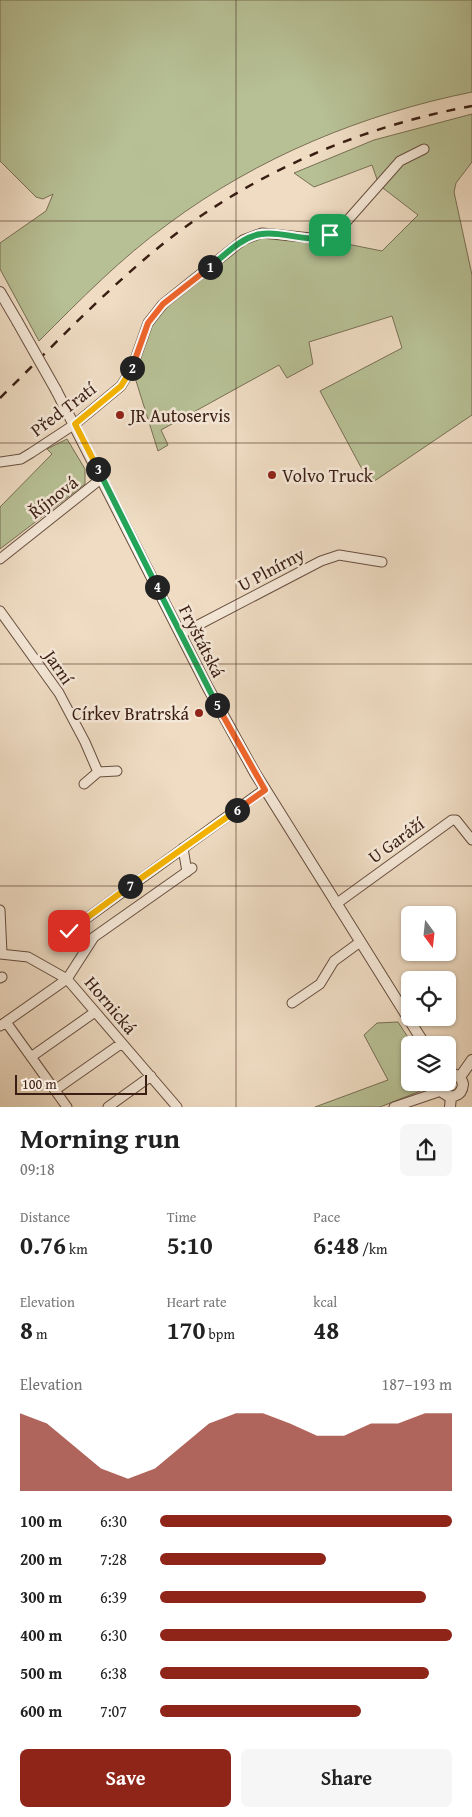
<!DOCTYPE html>
<meta charset="utf-8">
<style>
:root{--surface:#fff;--page:#f6f6f6;--text:#222;--muted:#767676;--accent:#8f2418}
body{margin:0;font-family:"Gentium Book Plus",serif;background:var(--page);color:var(--text);height:100vh;display:flex;flex-direction:column;font-size:19px;white-space:nowrap}
*{box-sizing:border-box;margin:0}
p{font-size:16px;color:var(--muted)}
.icon{flex:none;width:28px;height:28px;fill:none;stroke:currentColor;stroke-width:2;stroke-linecap:round;stroke-linejoin:round}
.map{position:relative;height:1107px;overflow:hidden}
.drawer{display:flex;flex-direction:column;background:var(--surface);flex:1}
.drawer>*{flex:none}
.needle{width:32px;rotate:165deg}
.fabs{position:absolute;left:401px;top:906px;display:grid;gap:10px}
.fabs a{display:grid;place-items:center;width:55px;height:55px;border-radius:8px;background:var(--surface);box-shadow:0 1px 4px #0004;font-size:25px}
.scale{position:absolute;left:15px;bottom:12px;width:132px;box-sizing:border-box;padding-left:5px;border:2px solid #3a1e13;border-top:0;font-size:14px;line-height:18px;white-space:nowrap;color:#3a1e13;-webkit-text-stroke:4px #f5e8d8;paint-order:stroke}
.pin{position:absolute;display:grid;place-items:center;width:42px;height:42px;color:#fff;margin:-21px;border-radius:10px;box-shadow:0 2px 8px #0006}
.km{position:absolute;width:25px;height:25px;margin:-12px;border-radius:50%;background:#222;color:#fff;font-size:14px;line-height:25px;text-align:center}
.round{display:grid;place-items:center;flex:none;width:52px;height:52px;border-radius:8px;background:var(--page)}
.summary{display:flex;align-items:center;justify-content:space-between;height:85px;padding:0 20px}
h1{font-size:28px;font-weight:800;line-height:38px}
.figures{display:grid;grid-template-columns:repeat(3,1fr);gap:8px;height:85px;padding:5px 20px}
.figures div{display:grid;align-content:center}
.figures b{font-size:25px;font-weight:800}
.figures small{font-size:14px;font-weight:400}
.figures p{font-size:14px}
.chart{height:140px;padding:10px 20px}
.chart p{display:flex;justify-content:space-between}
.chart svg{width:100%;height:90px;margin-top:5px;fill:var(--accent);opacity:.7}
.primary-button{display:flex;gap:10px;margin-top:auto;padding:10px 20px}
.primary-button a{flex:1;height:58px;border-radius:8px;background:var(--accent);color:#fff;font-size:20px;font-weight:800;line-height:58px;text-align:center}
.primary-button a+a{background:var(--page);color:var(--text)}
ul{padding:0 20px;list-style:none;font-size:16px}
li{display:grid;grid-template-columns:80px 60px 1fr;align-items:center;height:38px}
li i{height:12px;border-radius:6px;background:var(--accent)}
.map>svg:first-child{display:block}
</style>
<div class="map">
<svg width="472" height="1107" viewBox="0 0 472 1107">
<rect width="100%" height="100%" fill="#efdcc3"/>
<filter id="stains"><feTurbulence type="fractalNoise" baseFrequency=".004" numOctaves="4"/><feColorMatrix values="0 0 0 0 .2 0 0 0 0 .09 0 0 0 0 .02 0 0 0 .5 -.17"/></filter>
<radialGradient id="worn" r=".72"><stop offset=".6" stop-color="#630" stop-opacity="0"/><stop offset="1" stop-color="#630" stop-opacity=".3"/></radialGradient>
<path fill="#b7c095" stroke="#786f54" d="M0,0h472v92c-109,22 -214,65 -304,132 -47,34 -88,76 -129,117l-39,-72v-26l46,-32 7,-17 -10,5 -7,-2 -36,-36z
M472,114v48l-16,21 -2,9 18,83v140l-102,69 -50,-93 82,-43 -10,-32 -83,26 4,22 -26,14 -8,-13 -118,65 7,15 -10,6 -26,-83 10,-29 21,-35 80,-64 19,-7 59,6 9,-4 12,8 40,8 36,-36 -39,-30 -7,-20 -58,22 -20,-14 80,-33z
M67,439l18,30v15l-85,65v-42l52,-53 -5,-5z
M398,1022l15,23h-3v37l21,1 -3,5 -48,19h-65l73,-27 -24,-45 13,-12z"/>
<g fill="none" stroke-linecap="round" stroke-linejoin="round">
<g stroke="#674e3f" stroke-width="11">
<path id="minor" d="M0,462l21,-3 10,-6 44,-29 46,-38 11,-18 16,-45 15,-19 80,-64 19,-7 59,6 18,-9 61,-69 24,-12
M0,559l102,-81
M0,611l59,82 26,49 13,30
M181,634l140,-73 18,-6 43,7
M84,784l14,-12 19,-1
M183,848l4,24
M336,904l116,-84h4l16,20
M0,910l2,43
M58,939l207,-150
M0,954l28,3 39,22 110,128
M0,978l2,-1
M292,1003l28,-19 14,-23 26,-19
M6,1022l61,85
M0,1026l67,-47 27,-42 98,-69
M31,1057l64,-45
M55,1090l67,-47
M108,1107l43,-31
M394,1107l47,-16"/>
</g>
<g stroke="#674e3f" stroke-width="12">
<path id="tertiary" d="M0,292l17,29
M56,390l151,296 48,87 170,272
M460,1077l12,-17
M441,1082v9c9,9 21,6 22,-7 -2,-8 -8,-11 -15,-10
M450,1107l1,-10"/>
</g>
<use href="#minor" stroke="#f5e8d8" stroke-width="9"/>
<use href="#tertiary" stroke="#f5e8d8" stroke-width="10"/>
<path stroke="#3a1e13" stroke-width="2.5" stroke-dasharray="9 9" stroke-linecap="butt" d="M0,398c50,-49 99,-101 153,-146 90,-75 204,-125 319,-146"/>
<g stroke="#674e3f" stroke-width="12" stroke-linecap="butt">
<path id="tertiary-bridge" d="M17,321l39,69"/>
</g>
<use href="#tertiary-bridge" stroke="#f5e8d8" stroke-width="10"/>
</g>
<g fill="none" stroke-linecap="round" stroke-linejoin="round">
<g stroke="#fff" stroke-width="10">
<path id="split-1" d="M210,267c15,-12 31,-30 51,-33 23,-4 47,11 69,1"/>
</g>
<g stroke="#fff" stroke-width="10">
<path id="split-2" d="M132,368l16,-45 15,-19 47,-37"/>
</g>
<g stroke="#fff" stroke-width="10">
<path id="split-3" d="M98,469l-23,-45 46,-38 11,-18"/>
</g>
<g stroke="#fff" stroke-width="10">
<path id="split-4" d="M98,469l59,118"/>
</g>
<g stroke="#fff" stroke-width="10">
<path id="split-5" d="M157,587l60,118"/>
</g>
<g stroke="#fff" stroke-width="10">
<path id="split-6" d="M217,705l48,85 -28,20"/>
</g>
<g stroke="#fff" stroke-width="10">
<path id="split-7" d="M130,886l107,-76"/>
</g>
<g stroke="#fff" stroke-width="10">
<path id="split-8" d="M69,931l61,-45"/>
</g>
<use href="#split-1" stroke="#22a559" stroke-width="6"/>
<use href="#split-2" stroke="#f0652b" stroke-width="6"/>
<use href="#split-3" stroke="#f5b400" stroke-width="6"/>
<use href="#split-4" stroke="#22a559" stroke-width="6"/>
<use href="#split-5" stroke="#22a559" stroke-width="6"/>
<use href="#split-6" stroke="#f0652b" stroke-width="6"/>
<use href="#split-7" stroke="#f5b400" stroke-width="6"/>
<use href="#split-8" stroke="#f5b400" stroke-width="6"/>
</g>
<path fill="none" stroke="#3a1e13" stroke-width="1" stroke-opacity="0.55" d="M236,0v1107M0,221h472M0,443h472M0,664h472M0,886h472"/>
<g fill="#8f2418" stroke="#f5e8d8" stroke-width="2">
<circle cx="120" cy="415" r="5"/>
<circle cx="272" cy="475" r="5"/>
<circle cx="199" cy="713" r="5"/>
</g>
<g text-anchor="middle" dominant-baseline="central" stroke-width="5" stroke-linejoin="round" paint-order="stroke">
<g font-size="18" fill="#3a1e13" stroke="#f5e8d8">
<text transform="translate(63 409) rotate(-37)">Před Tratí</text>
<text transform="translate(53 497) rotate(-38)">Říjnová</text>
<text transform="translate(271 569) rotate(-28)">U Plnírny</text>
<text transform="translate(202 641) rotate(63)">Fryštátská</text>
<text transform="translate(59 667) rotate(55)">Jarní</text>
<text transform="translate(396 840) rotate(-36)">U Garáží</text>
<text transform="translate(111 1005) rotate(50)">Hornická</text>
</g>
<g font-size="18" fill="#3a1e13" stroke="#f5e8d8" text-anchor="start">
<text x="130" y="415">JR Autoservis</text>
<text x="282" y="475">Volvo Truck</text>
<text x="189" y="713" text-anchor="end">Církev Bratrská</text>
</g>
</g>
<rect width="100%" height="100%" filter="url(#stains)"/>
<rect width="100%" height="100%" fill="url(#worn)"/>
</svg>
<div class="fabs">
<a><svg class="needle" viewBox="-14 -14 28 28"><path d="M0-13l5 13h-10z" fill="#e53935"/><path d="M0 13l5-13h-10z" fill="#767676"/></svg></a>
<a><svg class="icon" aria-label="locate" viewBox="0 0 24 24"><circle cx="12" cy="12" r="6"/><path d="M12 2v4M12 18v4M2 12h4M18 12h4"/></svg></a>
<a><svg class="icon" aria-label="layers" viewBox="0 0 24 24"><path d="M12 4l9 5-9 5-9-5zM3 14l9 5 9-5"/></svg></a>
</div>
<div class="scale">100 m</div>
<div class="pin" style="left:330px;top:235px;background:#1e9e55"><svg class="icon" aria-label="arrive" viewBox="0 0 24 24"><path d="M6 21V4h12l-3 4 3 4H6"/></svg></div>
<div class="pin" style="left:69px;top:931px;background:#d93025"><svg class="icon" aria-label="check" viewBox="0 0 24 24"><path d="M5 12l5 5 9-10"/></svg></div>
<b class="km" style="left:210px;top:267px">1</b>
<b class="km" style="left:132px;top:368px">2</b>
<b class="km" style="left:98px;top:469px">3</b>
<b class="km" style="left:157px;top:587px">4</b>
<b class="km" style="left:217px;top:705px">5</b>
<b class="km" style="left:237px;top:810px">6</b>
<b class="km" style="left:130px;top:886px">7</b>
</div>
<section class="drawer">
<div class="summary"><div><h1>Morning run</h1><p>09:18</p></div><a class="round"><svg class="icon" aria-label="share" viewBox="0 0 24 24"><path d="M12 15V3M7 8l5-5 5 5M5 13v7h14v-7"/></svg></a></div>
<div class="figures">
<div><p>Distance</p><b>0.76<small> km</small></b></div>
<div><p>Time</p><b>5:10</b></div>
<div><p>Pace</p><b>6:48<small> /km</small></b></div>
</div>
<div class="figures">
<div><p>Elevation</p><b>8<small> m</small></b></div>
<div><p>Heart rate</p><b>170<small> bpm</small></b></div>
<div><p>kcal</p><b>48</b></div>
</div>
<div class="chart"><p><span>Elevation</span>187–193 m</p>
<svg viewBox="0 0 160 44" preserveAspectRatio="none"><path d="M0 44V6L10 11L20 22L30 33L40 38L50 33L60 22L70 11L80 6L90 6L100 11L110 17L120 17L130 11L140 11L150 6L160 6V44z"/></svg>
</div>
<ul>
<li><b>100 m</b>6:30<i style="width:100%"></i></li>
<li><b>200 m</b>7:28<i style="width:57%"></i></li>
<li><b>300 m</b>6:39<i style="width:91%"></i></li>
<li><b>400 m</b>6:30<i style="width:100%"></i></li>
<li><b>500 m</b>6:38<i style="width:92%"></i></li>
<li><b>600 m</b>7:07<i style="width:69%"></i></li>
</ul>
<div class="primary-button"><a>Save</a><a>Share</a></div>
</section>
